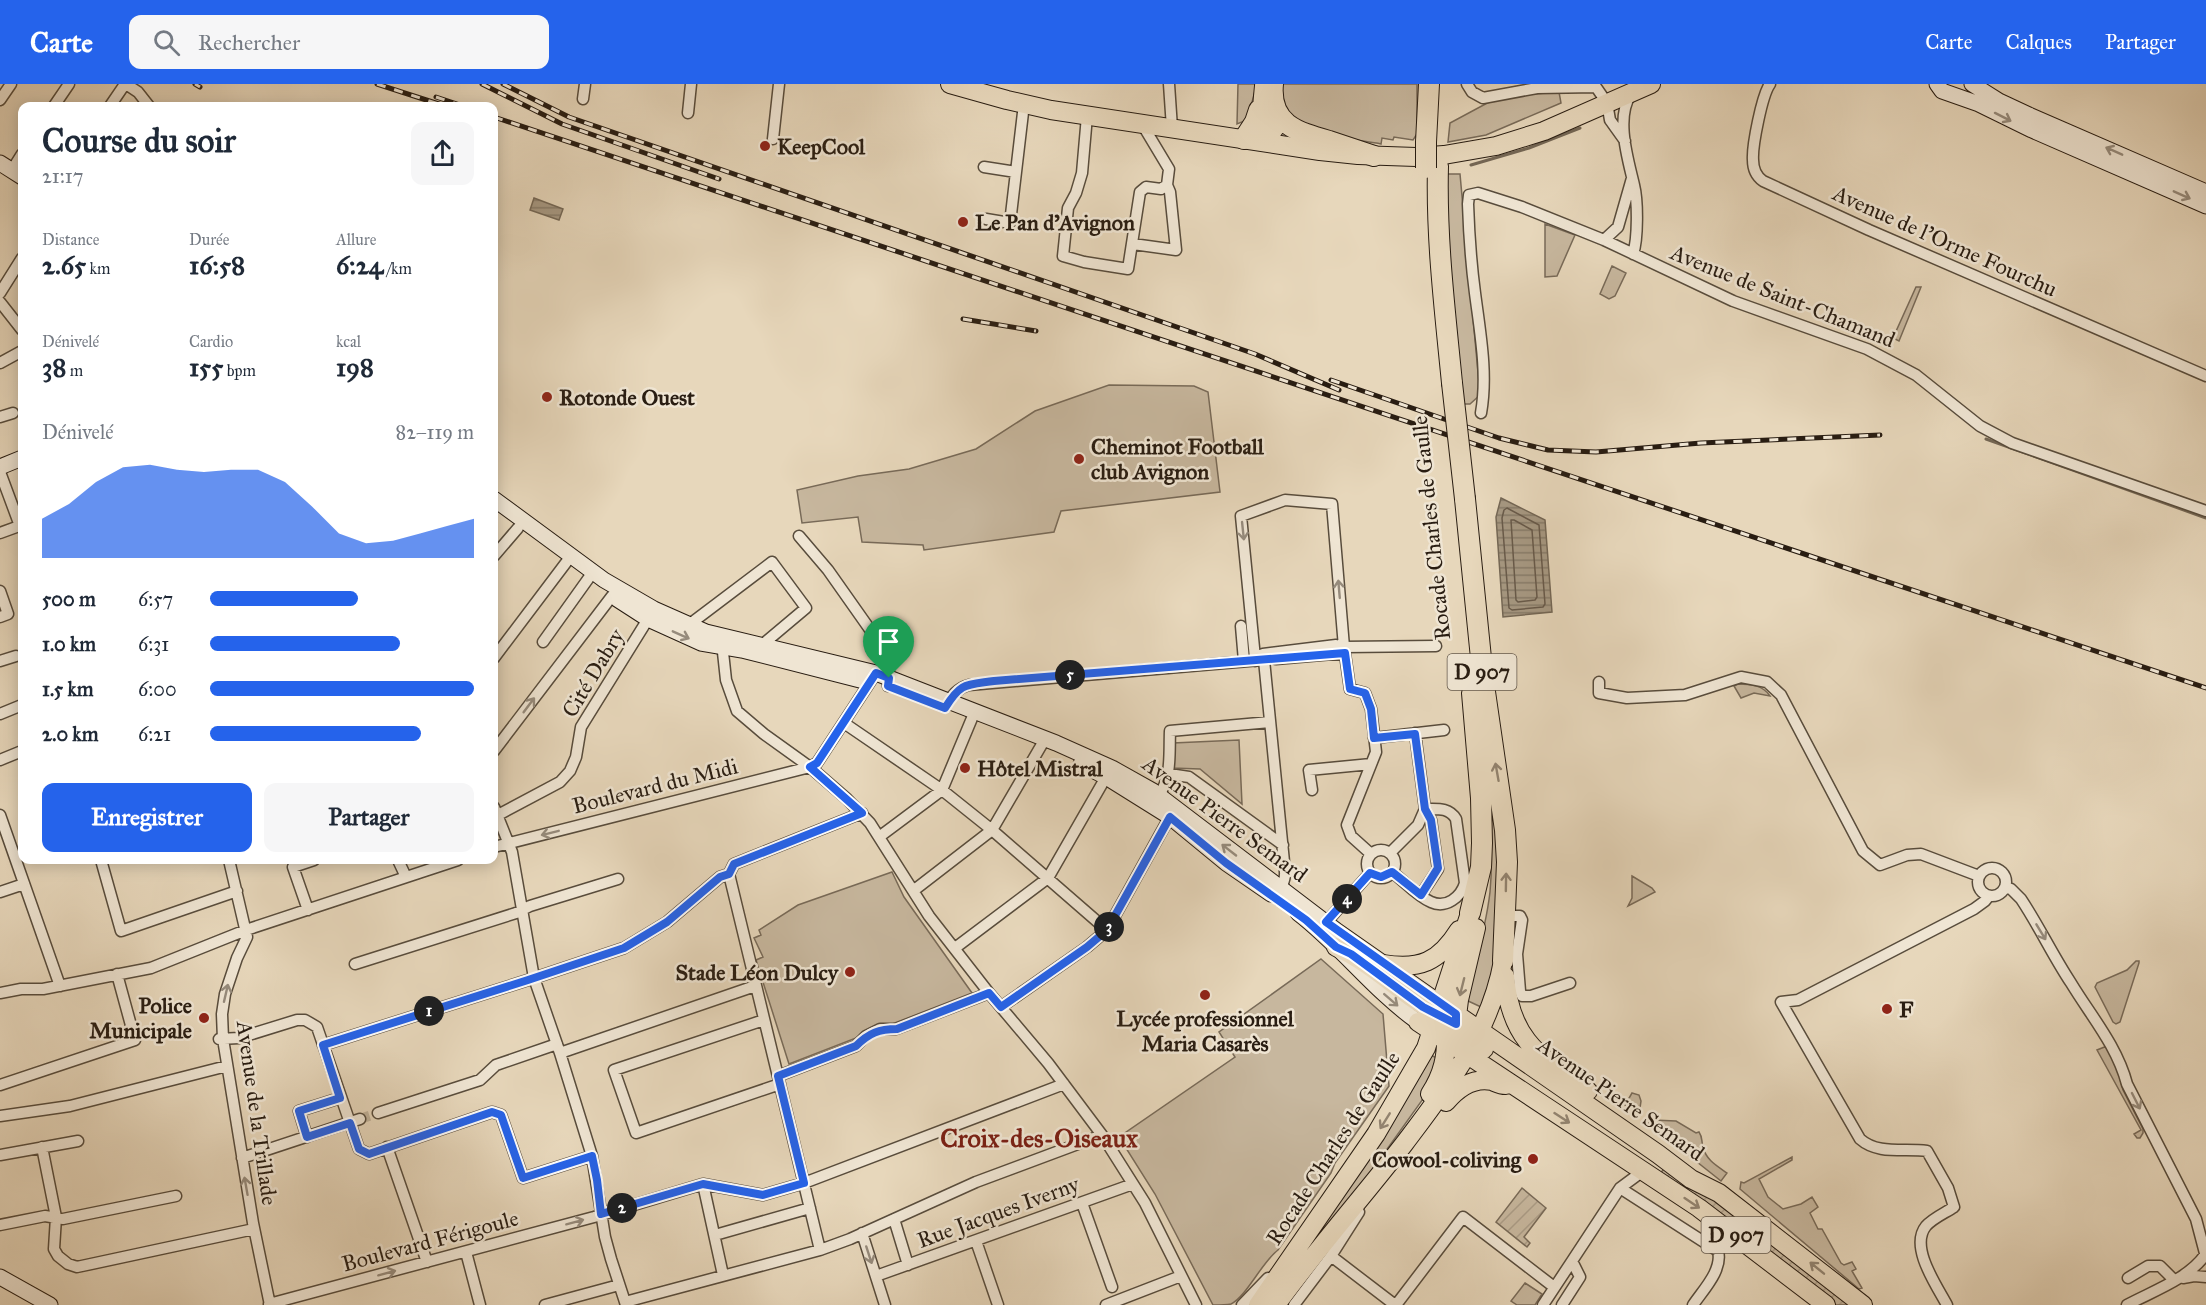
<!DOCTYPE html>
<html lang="fr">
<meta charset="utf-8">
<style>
:root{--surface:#fff;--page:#f6f6f7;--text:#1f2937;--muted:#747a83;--accent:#2563eb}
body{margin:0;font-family:"IM FELL Great Primer",serif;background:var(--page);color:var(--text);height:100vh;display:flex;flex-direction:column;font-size:22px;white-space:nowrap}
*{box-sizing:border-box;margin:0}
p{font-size:20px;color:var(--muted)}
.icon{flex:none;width:33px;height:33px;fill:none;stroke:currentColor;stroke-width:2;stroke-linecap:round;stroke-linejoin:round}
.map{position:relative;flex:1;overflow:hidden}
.details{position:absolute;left:18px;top:18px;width:480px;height:762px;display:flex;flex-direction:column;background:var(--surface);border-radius:12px;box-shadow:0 3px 15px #0003}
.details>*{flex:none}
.pin{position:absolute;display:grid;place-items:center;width:51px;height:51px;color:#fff;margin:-62px -26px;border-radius:50% 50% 50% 0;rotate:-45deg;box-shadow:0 0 6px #0007}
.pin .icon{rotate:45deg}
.km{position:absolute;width:30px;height:30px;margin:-15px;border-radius:50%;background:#222;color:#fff;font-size:16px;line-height:30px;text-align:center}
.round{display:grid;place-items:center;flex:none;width:63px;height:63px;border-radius:12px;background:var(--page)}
.summary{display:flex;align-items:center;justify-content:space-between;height:102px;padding:0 24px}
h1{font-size:33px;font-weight:700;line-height:45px}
.stats{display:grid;grid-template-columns:repeat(3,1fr);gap:9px;height:102px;padding:6px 24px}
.stats div{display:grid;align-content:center}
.stats b{font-size:26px;font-weight:700}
.stats small{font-size:16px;font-weight:400}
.stats p{font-size:16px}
.chart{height:168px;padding:12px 24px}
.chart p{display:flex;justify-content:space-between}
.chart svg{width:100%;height:108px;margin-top:6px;fill:var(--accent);opacity:.7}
.button{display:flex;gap:12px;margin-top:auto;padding:12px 24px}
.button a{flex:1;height:69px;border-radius:12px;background:var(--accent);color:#fff;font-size:24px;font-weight:700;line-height:69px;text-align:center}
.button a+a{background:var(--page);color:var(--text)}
ul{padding:0 24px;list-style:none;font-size:20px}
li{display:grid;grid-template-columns:96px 72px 1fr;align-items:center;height:45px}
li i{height:15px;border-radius:8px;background:var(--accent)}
header{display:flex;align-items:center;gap:36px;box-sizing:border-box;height:84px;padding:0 30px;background:var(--accent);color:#fff}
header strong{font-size:28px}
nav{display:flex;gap:33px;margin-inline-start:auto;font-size:21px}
.search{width:420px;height:54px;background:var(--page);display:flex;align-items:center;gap:15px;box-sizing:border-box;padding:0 21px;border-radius:12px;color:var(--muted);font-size:22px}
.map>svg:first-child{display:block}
</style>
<header>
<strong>Carte</strong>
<div class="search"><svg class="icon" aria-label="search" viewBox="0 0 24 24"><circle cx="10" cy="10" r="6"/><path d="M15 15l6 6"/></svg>Rechercher</div>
<nav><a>Carte</a><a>Calques</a><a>Partager</a></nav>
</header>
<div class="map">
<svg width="2206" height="1221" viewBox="0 0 2206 1221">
<defs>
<pattern id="garden-furrows" width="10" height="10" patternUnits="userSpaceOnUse" patternTransform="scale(1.5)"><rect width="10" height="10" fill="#c7b79e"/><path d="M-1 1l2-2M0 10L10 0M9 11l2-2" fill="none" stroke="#ab9d87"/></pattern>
<pattern id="water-rules" width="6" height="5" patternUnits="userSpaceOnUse" patternTransform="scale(1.5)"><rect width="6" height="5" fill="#a69882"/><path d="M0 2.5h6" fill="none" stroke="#877b69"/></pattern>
</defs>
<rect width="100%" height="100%" fill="#e7d7bb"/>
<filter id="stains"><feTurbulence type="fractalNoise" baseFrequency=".00333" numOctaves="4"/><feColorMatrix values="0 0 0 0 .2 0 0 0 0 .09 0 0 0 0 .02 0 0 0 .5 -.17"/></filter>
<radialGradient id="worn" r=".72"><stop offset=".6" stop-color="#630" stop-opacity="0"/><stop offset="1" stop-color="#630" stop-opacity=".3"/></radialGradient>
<path fill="#c7b79e" stroke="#786a58" stroke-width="1.5" d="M1238,0h19l-10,36 -10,4z
M1279,0h138v50l-4,6 -19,-3 -1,3 -11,-2 -1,6c-25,-5 -82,-8 -96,-32 -4,-8 -5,-20 -6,-28z
M1559,8l2,11 -75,32 -38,7 2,-19 41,-22 29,-6z
M1446,90h14l20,221 -10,9h-9l-14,-169z
M1545,140l30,11 -18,41 -12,1z
M1612,182l14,7 -11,23 -6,3 -9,-5z
M1916,203h5l-22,54 -6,-3z
M1109,301l85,1 14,6 12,100 -159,19 -7,21 -130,18 -1,-5 -61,-3 -4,-25 -56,6 -5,-33 61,-14 51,-7 67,-20 59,-38z
M1738,600c12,0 25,1 32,12l-16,-3 -13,5 -7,-12z
M1481,651l15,79 4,75 -8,98 -11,20 -15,-7c9,-36 20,-72 24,-108 5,-52 -4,-105 -9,-157z
M1239,656l3,64 -42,-35 -28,-1 1,-25z
M892,788l12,25 68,96 -183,71 -33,-104 7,-3 -9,-19 7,-3 -2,-5 39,-25z
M1632,792l20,12 3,4 -27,14 4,-8z
M1321,875l62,55 6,72 -54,77 -4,10 -53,77c-16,12 -32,47 -47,54 -5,1 -13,1 -18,1l-58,-111 -36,-57 116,-80 -16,-25z
M2136,877h3v2l-19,59 -4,2 -3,-2 -18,-35 2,-4 30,-13z
M2107,962l11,25 5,19 20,39v4l-3,5h-3l-3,-4 7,-4 -44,-80z
M1431,971l11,6 -9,24 -83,116 -63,74z
M1632,1009l7,2 2,6 -2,14 -14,-10z
M1653,1036l23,1 20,12 3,-1c4,6 2,8 4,15 3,13 14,19 24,26l-6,8 -73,-58z
M1792,1073v3l-33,19 9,18 15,12 18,-5 11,-7 6,10 -8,6 8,16h4l19,34 3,2 8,-3 4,7 -4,2 10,17 -3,1 -119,-100 1,-7 3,1z
M1525,1199l17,11 -7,11h-18l-6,-4z"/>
<path fill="url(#garden-furrows)" stroke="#786a58" stroke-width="1.5" d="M1665,1083l26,15 159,123h-16l-174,-131z
M1522,1104l24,20 -22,29 6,6 -3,4 -31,-25z"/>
<path fill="url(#water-rules)" stroke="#746755" stroke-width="1.5" d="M534,114l29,11 -4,11 -29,-10z
M1501,414l44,22 7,92 -49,5 -7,-100z"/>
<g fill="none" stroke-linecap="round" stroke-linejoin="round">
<path stroke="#685a4a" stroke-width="1.5" d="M1507,424l32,17 6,79 -2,3 -31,3 -3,-2 -7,-90 2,-8z
M1511,436h3l18,10 5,67 -2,3 -17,2 -2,-2z"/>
<path stroke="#746755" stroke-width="3" d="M1471,81l58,-17 51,-20
M1986,355l220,79"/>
<path stroke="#c1b299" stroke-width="10" stroke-dasharray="10 5" stroke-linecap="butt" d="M360,1035l18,-6"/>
<g stroke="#584c3c" stroke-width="13">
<path id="street" d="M126,0l12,8 11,14
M1169,0l3,44
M1467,0l5,8 11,6 54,-10 59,-1 11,16 3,17 15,21
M1770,0c-8,11 -18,62 -17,76 0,9 3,16 10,21l106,49 337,146
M1631,10c-16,24 -3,65 3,91 4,16 4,54 -1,69
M583,15l2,-15
M0,16l11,-16
M54,22l15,-22
M110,22l15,-22
M688,29l3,-29
M1087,32l-5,57 -6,20 -8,15 -5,48 21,6 44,7 12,-77 6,-5 15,2 6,-4 2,-16 -27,-45
M773,55l6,-55
M984,83l32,5
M12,86l10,-16
M986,135l24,4 14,-119
M1604,156l14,-13 14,-49
M1133,160l43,6 -6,-58 -3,-7
M0,209l22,-35
M0,218l22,28
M0,279l22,-12
M1481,329c7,-39 -1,-81 -6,-120 -4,-30 -6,-59 -7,-89l1,-9 9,-2 44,14 82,33 129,61 134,48 49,26 64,51 32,17 194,68
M0,333l13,-4
M0,388l20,54
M0,449l22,-8
M799,452l29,34 55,78 6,16 -1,22
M494,472l24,-28
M0,507l8,23 -8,3
M690,540l82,-62 34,46 -44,37
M1241,542l3,35
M543,558l50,-70
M722,559l4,37 11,31 27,23 46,33 37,32 23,24 59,93 60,77 59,70 54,72 43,68 51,102
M494,574l77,-102
M1276,575l69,-6
M1264,576l21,212c1,10 -7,18 -6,28
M0,577l16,-5
M1255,577v-3l8,-4 73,-9 8,2 -12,-143 -47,-4 -44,16 14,142
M1599,598v11l28,5 58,-3 56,-18 26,5 14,13 82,156 17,14 27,-10 14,-1 58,22
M946,622c6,-10 11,-18 23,-21l292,-25
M0,630l22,-9
M844,639l98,67 50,40 115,100
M1374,654l70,-8
M494,667l118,-155
M0,676l22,-9
M1169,690l20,3 94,68
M1312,706l-3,-20 62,-6
M1159,711c13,-18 10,-42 11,-64l100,-9
M494,723l18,45 22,126 26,75 32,103 13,81 6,22 15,46
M0,731l60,171
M498,731l62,-33 10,-11 6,-14 5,-30 67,-108
M879,753l63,-47 33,-79
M494,763l316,-80 7,-4 59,-90
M1367 780a14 14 0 1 1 28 0a14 14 0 1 1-28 0Z
M1390,769l28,-28 7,-16 -10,-76
M1371,770l-20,-18 -4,-11 29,-73 -5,-43 -6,-16 -15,-4 -6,-42 92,-1
M101,776l20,71 116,-40
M229,776l18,77 -10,21 -12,36 -3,20 1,25 30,184 17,82
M398,776l8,17
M1978 798a14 14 0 1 1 28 0a14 14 0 1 1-28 0Z
M1392,788c12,9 25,24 39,30 15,7 30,-5 34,-19l-9,-64c-7,-12 -19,-10 -31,-10
M729,790l91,376
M729,790l5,-10 128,-51
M2005,803l6,2 10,10c18,27 32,57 50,84 20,33 46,63 56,101l69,135 10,38
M913,807l79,-61 53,-91
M0,808l24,-8
M1421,811l17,-26 -7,-49 -6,-11
M308,826l-15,-43 21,-7
M1505,832h15l2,4 -5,34 3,37 2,5h9l39,-13
M1323,842l47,-53
M955,864l93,-70 58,-101
M355,880l161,-51 14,-7 88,-27
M0,909l21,-4h22l108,-21 95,-38 212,-70
M1001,923l86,-60 20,-17 66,-119
M764,936l-150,50 22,63 144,-49
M219,955l20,-1 58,-18h8l12,7 42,122 10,5 123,-42 9,3 22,63 69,-22
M323,961l205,-65 96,-32 43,-26 53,-45 9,-3
M560,969l195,-67
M778,992l78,-30 10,-10 14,-7h16l93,-36
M0,1001l135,-45 -18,-66
M378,1029l102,-33 16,-15 61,-21
M0,1032l70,-10 157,-40
M307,1053l-8,-26 41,-13
M42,1063l14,70 -2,32 4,7 10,8 9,3 177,-38
M387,1063l40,115
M0,1071l78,-14
M242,1074l118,-39
M703,1100l20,91
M1620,1104l98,63c5,19 -15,39 -25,54
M1082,1119l30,84
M894,1135l14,46
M0,1141l45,-9 18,3 113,-23
M862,1149l23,72
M715,1151l95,-27
M976,1157l22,64
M466,1168l14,53
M1331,1172l64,49
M876,1192l257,-92
M2128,1194l20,-12h12l14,14
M2183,1194l11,-2 12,1
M625,1218l195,-52 30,-11 126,-57 126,-47
M269,1220l325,-87 109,-33 60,11 41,-12 260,-99
M545,1221l74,-20
M1106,1221l75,-29
M1242,1221l26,-27
M1294,1221l37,-49 28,-44
M1396,1221l67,-88 91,70
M1543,1221l29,-44
M1562,1221l18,-28 -8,-16 48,-73 23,-17
M1947,1221c-10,-19 -38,-58 -21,-79 7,-8 19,-13 28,-19l-6,-19 -21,-37c-23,-3 -49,4 -67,-12l-79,-137 17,-2 176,-91 11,-8 4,-5
M2127,1221c26,-14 61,-26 78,-50"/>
</g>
<g stroke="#291d12" stroke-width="17">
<path id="secondary" d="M1937,0l5,7 37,13 53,26 174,76
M1972,0l27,17 30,14 177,77
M0,79l22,14
M0,383l22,-9
M494,415l110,81 50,29 52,23 170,41 180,70 56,25 41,23 184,140 103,72
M617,515l31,20 53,24 41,7 118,30
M1081,680l25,13 64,40 56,46 45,31
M1298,829c43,33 75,77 120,109
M0,1193l50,28"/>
</g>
<g stroke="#291d12" stroke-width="20">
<path id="primary" d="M950,0l57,16 44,10 269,41 38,4 58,2 28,-2 52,-9 48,-15 107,-47
M1336,863c40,18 71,53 111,73
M1383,880c37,6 56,-2 76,-34
M1505,892c5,64 34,80 83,115
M1440,919l218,151 33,25 28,14 144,112
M1418,938l281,186 127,97
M1456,940l3,-24 17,-72
M1433,948c19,-7 36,7 51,17
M1430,1010c13,-20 17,-38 16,-62
M1446,1018c11,-13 27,-25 46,-21 5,2 8,4 14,4
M1258,1221l118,-171 50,-86 44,-135
M1276,1221c40,-55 86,-107 128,-161 43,-57 86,-111 99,-183"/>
</g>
<g stroke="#291d12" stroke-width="22">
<path id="highway" d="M1273,0c-4,40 24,48 56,57 15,5 30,10 45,15
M1265,2l-4,42 3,13 11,-15 1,-15
M1244,55l11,-17 4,-12
M1426,58l3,-58
M1438,82c-2,73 7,145 14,217
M1465,415l18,179 22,152 2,32 -4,99
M1470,829l11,-46 1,-24 -1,-45 -9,-105"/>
</g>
<use href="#street" stroke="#efe5d3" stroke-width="10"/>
<use href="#secondary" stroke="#efe5d3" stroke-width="15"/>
<use href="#primary" stroke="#e7d7bb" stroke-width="18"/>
<use href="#highway" stroke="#e7d7bb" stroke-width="20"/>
<g stroke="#291d12" stroke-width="5">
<path id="rail" d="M195,0l5,3
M377,0l68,22
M482,0l80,40 157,55
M503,0l66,33 686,237 84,36
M436,13l27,9
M494,33l1712,571
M963,235l73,12
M1331,296l168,58 49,12 48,2 105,-9 179,-8"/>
</g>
<use href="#rail" stroke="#efe5d3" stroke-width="3" stroke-dasharray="9" stroke-linecap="butt"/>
<g stroke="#291d12" stroke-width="22" stroke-linecap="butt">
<path id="highway-bridge" d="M1426,84v-26
M1452,299l13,116"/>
</g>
<use href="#highway-bridge" stroke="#e7d7bb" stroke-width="20"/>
</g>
<defs><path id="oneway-shaft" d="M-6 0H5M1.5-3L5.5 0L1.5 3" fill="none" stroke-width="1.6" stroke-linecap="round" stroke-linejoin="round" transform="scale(1.5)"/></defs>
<g stroke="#968b7c">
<use href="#oneway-shaft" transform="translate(2003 33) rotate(27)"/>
<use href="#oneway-shaft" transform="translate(2114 67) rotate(-156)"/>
<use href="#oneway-shaft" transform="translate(2182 111) rotate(24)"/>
<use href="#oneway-shaft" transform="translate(1243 447) rotate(84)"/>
<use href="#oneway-shaft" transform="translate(1339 505) rotate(-95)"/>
<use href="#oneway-shaft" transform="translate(681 551) rotate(24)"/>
<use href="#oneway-shaft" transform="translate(529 621) rotate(-53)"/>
<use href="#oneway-shaft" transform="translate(550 749) rotate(166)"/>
<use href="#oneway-shaft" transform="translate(1229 766) rotate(-142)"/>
<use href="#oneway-shaft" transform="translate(2041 848) rotate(59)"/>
<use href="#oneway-shaft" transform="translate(226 909) rotate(-77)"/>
<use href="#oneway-shaft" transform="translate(1391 916) rotate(41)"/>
<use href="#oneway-shaft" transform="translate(2136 1017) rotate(63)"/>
<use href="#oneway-shaft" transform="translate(246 1102) rotate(-100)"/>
<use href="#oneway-shaft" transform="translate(575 1138) rotate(-15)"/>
<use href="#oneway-shaft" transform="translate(869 1171) rotate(72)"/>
<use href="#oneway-shaft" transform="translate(387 1189) rotate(-15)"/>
</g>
<g stroke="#92836f">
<use href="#oneway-shaft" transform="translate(1497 688) rotate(-100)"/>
<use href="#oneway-shaft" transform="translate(1506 798) rotate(-89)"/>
<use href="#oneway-shaft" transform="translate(1462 903) rotate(104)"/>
<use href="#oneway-shaft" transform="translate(1562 1034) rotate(33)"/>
<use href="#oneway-shaft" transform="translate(1385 1037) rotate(122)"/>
<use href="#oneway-shaft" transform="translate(1692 1119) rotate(34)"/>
<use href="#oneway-shaft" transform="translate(1817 1184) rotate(-141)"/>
</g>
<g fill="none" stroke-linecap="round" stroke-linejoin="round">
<g stroke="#fff" stroke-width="12">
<path id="route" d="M1345,569l5,36 15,4 6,16 3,29 41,-4 10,75 6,11 7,48 -17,27 -29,-23 -11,5 -11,-4 -44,49 130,92v10l-33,-17 -72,-53 -15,-7 -30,-27 -80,-57 -56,-46 -63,113 -20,17 -86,60 -12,-14 -92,36c-18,0 -28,4 -41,17l-78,30 26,107 -41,12 -60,-11 -102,30 -4,-34 -5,-24 -69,22 -22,-63 -9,-3 -123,42 -10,-5 -9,-26 -43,14 -8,-26 41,-13 -17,-53 205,-65 96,-32 43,-26 53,-45 9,-3 5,-10 128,-51 -52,-46 7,-4 59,-90 13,5 -1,8 57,22c16,-26 21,-23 49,-27z"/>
</g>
<use href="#route" stroke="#2563eb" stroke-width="8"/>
</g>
<g fill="#8f2418" stroke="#efe5d3" stroke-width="2">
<circle cx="765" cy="62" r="6"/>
<circle cx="963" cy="138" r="6"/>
<circle cx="547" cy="313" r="6"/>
<circle cx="1079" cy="375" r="6"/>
<circle cx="965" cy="684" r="6"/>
<circle cx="850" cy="888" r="6"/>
<circle cx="1205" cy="911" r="6"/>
<circle cx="1887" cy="925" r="6"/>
<circle cx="204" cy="934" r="6"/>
<circle cx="1533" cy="1075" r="6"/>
</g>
<g text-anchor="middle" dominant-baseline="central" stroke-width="5" stroke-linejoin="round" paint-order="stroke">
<g fill="#efe5d3" stroke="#64594c" stroke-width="1.5">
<rect x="1447.5" y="570" width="69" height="36" rx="4.5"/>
<rect x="1701.5" y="1133" width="69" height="36" rx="4.5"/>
</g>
<g font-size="21" font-weight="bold" fill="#291d12">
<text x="1482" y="588">D 907</text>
<text x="1736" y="1151">D 907</text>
</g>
<g font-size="22" font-weight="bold" fill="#291d12" stroke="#efe5d3" text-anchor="start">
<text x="777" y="62">KeepCool</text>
<text x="975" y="138">Le Pan d'Avignon</text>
<text x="559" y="313">Rotonde Ouest</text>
<text x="1091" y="362">Cheminot Football<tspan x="1091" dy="25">club Avignon</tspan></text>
<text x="977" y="684">Hôtel Mistral</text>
<text x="838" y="888" text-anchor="end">Stade Léon Dulcy</text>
<text x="192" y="921" text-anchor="end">Police<tspan x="192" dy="25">Municipale</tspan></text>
<text x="1899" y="925">F</text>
<text x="1205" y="934" text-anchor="middle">Lycée professionnel<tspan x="1205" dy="25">Maria Casarès</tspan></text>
<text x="1521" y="1075" text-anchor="end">Cowool-coliving</text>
</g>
<g font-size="22" fill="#291d12" stroke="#efe5d3">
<text transform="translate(1945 157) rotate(24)">Avenue de l'Orme Fourchu</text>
<text transform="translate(1783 212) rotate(22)">Avenue de Saint-Chamand</text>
<text transform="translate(1431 444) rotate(-96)">Rocade Charles de Gaulle</text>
<text transform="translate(593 589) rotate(-59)">Cité Dabry</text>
<text transform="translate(655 702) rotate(-14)">Boulevard du Midi</text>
<text transform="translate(1225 735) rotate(36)">Avenue Pierre Semard</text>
<text transform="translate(1621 1015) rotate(35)">Avenue Pierre Semard</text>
<text transform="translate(257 1029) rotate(82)">Avenue de la Trillade</text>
<text transform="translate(1333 1064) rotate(-57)">Rocade Charles de Gaulle</text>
<text transform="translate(998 1128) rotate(-20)">Rue Jacques Iverny</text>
<text transform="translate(430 1157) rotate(-15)">Boulevard Férigoule</text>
</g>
<g font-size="26" font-weight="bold" fill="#7a1f14" stroke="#efe5d3">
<text x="1039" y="1054">Croix-des-Oiseaux</text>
</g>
</g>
<rect width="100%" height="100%" filter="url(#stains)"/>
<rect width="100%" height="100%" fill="url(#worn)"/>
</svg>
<div class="pin" style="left:889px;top:594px;background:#1e9e55"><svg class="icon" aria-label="arrive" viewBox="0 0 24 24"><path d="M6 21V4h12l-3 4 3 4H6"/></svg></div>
<b class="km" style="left:429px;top:927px">1</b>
<b class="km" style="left:622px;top:1124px">2</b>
<b class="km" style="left:1109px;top:843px">3</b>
<b class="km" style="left:1347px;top:815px">4</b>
<b class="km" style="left:1070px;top:591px">5</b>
<section class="details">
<div class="summary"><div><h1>Course du soir</h1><p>21:17</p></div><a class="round"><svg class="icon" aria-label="share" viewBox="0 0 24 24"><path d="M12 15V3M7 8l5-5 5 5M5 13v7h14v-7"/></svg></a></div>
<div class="stats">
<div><p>Distance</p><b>2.65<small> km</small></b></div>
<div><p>Durée</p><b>16:58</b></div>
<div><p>Allure</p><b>6:24<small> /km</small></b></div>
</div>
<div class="stats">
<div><p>Dénivelé</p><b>38<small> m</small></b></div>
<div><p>Cardio</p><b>155<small> bpm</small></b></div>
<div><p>kcal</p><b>198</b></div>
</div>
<div class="chart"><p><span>Dénivelé</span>82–119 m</p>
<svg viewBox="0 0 160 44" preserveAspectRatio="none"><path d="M0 44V28L10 22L20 13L30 7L40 6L50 8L60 9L70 8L80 8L90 13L100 23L110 34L120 38L130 37L140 34L150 31L160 28V44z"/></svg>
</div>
<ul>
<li><b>500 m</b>6:57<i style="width:56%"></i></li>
<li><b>1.0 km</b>6:31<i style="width:72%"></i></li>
<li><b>1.5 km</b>6:00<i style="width:100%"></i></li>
<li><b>2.0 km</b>6:21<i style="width:80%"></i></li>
</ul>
<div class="button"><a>Enregistrer</a><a>Partager</a></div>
</section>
</div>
